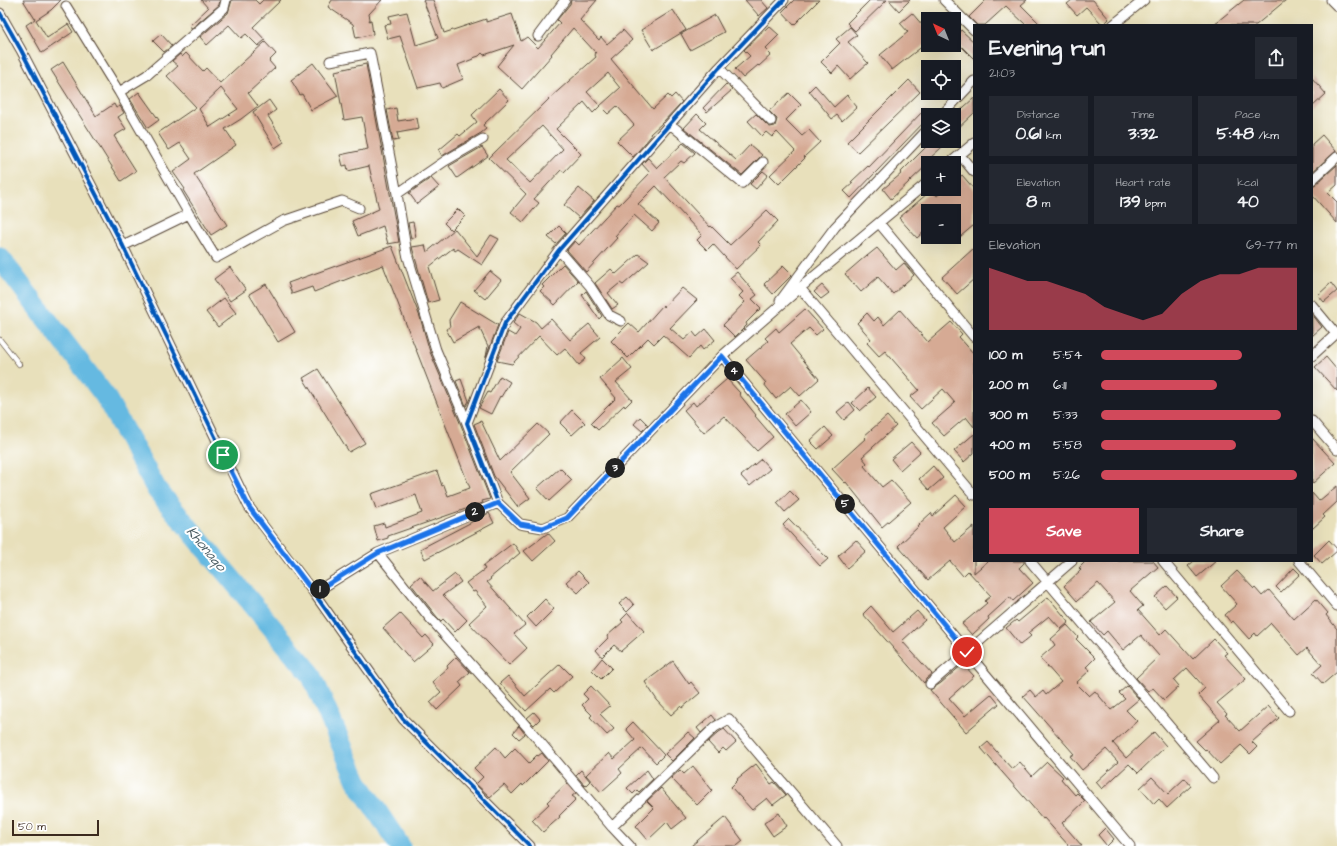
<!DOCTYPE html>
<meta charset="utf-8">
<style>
:root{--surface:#171b24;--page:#242831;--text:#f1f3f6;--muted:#9ea1a6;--accent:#d1495b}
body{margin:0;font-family:"Architects Daughter",sans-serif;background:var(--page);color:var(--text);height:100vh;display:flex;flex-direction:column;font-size:15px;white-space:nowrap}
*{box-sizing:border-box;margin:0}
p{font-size:13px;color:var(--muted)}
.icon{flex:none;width:22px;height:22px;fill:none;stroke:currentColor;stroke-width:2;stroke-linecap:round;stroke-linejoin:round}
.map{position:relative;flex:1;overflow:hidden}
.drawer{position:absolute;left:973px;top:24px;width:340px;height:538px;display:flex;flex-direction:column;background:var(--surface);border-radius:0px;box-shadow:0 4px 16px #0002}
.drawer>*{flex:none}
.needle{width:26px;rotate:317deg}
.controls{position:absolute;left:921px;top:12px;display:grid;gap:8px}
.controls a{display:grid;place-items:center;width:40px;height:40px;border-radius:0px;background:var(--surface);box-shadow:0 4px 16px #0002;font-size:20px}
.scale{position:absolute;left:12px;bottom:10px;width:87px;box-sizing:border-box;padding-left:4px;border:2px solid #3b2a1e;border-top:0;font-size:11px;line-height:14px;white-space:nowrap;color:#3b2a1e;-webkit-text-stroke:3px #fff;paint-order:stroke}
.pin{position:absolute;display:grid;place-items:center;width:34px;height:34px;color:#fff;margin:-17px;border:2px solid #fff;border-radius:50%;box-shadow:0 1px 4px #0007}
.km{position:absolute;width:20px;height:20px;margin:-10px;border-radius:50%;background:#222;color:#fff;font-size:11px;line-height:20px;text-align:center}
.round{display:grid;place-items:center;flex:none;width:42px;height:42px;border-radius:0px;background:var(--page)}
.overview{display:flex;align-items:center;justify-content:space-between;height:68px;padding:0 16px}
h1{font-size:22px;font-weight:700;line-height:30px}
.metrics{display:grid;grid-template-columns:repeat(3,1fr);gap:6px;height:68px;padding:4px 16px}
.metrics div{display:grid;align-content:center;border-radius:0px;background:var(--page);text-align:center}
.metrics b{font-size:17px;font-weight:700}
.metrics small{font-size:11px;font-weight:400}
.metrics p{font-size:11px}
.chart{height:112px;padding:8px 16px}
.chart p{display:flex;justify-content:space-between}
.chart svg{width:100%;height:72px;margin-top:4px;fill:var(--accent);opacity:.7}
.cta{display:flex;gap:8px;margin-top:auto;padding:8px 16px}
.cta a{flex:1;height:46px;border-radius:0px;background:var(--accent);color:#fff;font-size:16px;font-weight:700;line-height:46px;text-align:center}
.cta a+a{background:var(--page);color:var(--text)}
ul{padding:0 16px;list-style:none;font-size:13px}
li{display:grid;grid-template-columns:64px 48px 1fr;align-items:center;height:30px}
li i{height:10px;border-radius:5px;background:var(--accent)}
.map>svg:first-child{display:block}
</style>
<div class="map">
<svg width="1337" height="846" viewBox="0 0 1337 846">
<rect width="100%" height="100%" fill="#fff"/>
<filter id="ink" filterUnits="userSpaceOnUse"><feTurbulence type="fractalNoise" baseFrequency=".025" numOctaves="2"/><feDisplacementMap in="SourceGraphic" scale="8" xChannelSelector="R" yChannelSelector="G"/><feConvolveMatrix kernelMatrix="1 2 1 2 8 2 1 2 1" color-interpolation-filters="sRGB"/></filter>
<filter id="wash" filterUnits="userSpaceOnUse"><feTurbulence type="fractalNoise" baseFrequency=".012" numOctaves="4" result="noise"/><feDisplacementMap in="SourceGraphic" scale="16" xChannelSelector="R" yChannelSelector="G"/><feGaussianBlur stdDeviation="0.9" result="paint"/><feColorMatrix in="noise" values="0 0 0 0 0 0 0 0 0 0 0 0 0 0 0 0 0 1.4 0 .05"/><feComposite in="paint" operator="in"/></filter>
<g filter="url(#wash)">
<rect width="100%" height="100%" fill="#e8e0bb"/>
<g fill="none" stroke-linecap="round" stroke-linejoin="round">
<path stroke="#65b9e1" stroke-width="21" d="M0,258l105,138 52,94 154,184 46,107 43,65"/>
</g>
<g id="blocks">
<path fill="#d6aa94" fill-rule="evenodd" d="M23,0h38l-10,10 -15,10 11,18 21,-14 5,8 -31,21 -16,-28 9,-6z
M201,0h19l-1,5 -27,23 -3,-2 19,-18z
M232,0h23l4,4 4,-4h18l-28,27 12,13 -7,6 -12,-12 -5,4 -12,-13 -22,20 -7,-8 28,-24z
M332,0h50l-13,14 1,5 -1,2 2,-1 2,14 -17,4 -3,-14 -25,-17z
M423,0h10l11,33 42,-14v3l26,-8 9,27 6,-4 11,11 22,-25 -3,-3 13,-16 1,-4h26l-17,20 19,20 2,-3 6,7 16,-14 9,10 -21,19 42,50 15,-14 3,3 4,-4 7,8 -20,21 -12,11 1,2 -18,21 -16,-16 17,-16 -17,-19 -9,8 -8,-8 20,-18 -12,-15 -21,19 13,14 -7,7 -9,-11 -28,27 25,25 -17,18 -3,-2 -27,29 5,4 -16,19 -12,-10 15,-18 -37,-36 61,-60 46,-41 -1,-2 1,-2 -23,-25 -22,26 1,1 -30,34 -25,-23 17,-21 -30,10 -2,-2 -3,3 -6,2v1l-15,6 5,14 -21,9 -2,-5 -22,5 -18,-52 -12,3 -4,-14 7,-1 -2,-8 18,-4 9,33 22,-7zM542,126l21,23 -33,34 -24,-23z
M745,0h16l7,8 -9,8z
M794,0h25l-25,25 -12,-13z
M870,0h17l-32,31 -8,-8z
M889,0h21l-11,11z
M986,0h41l-6,5 20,20h-15l-20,-19 -21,19h-8l-8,-8z
M1072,0h21l16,19 -6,6 -17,-18 -9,8 -10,-11z
M1244,0h42l-30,25h-43z
M673,10l13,20 -33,20 -12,-20z
M912,13l11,13 5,-5v21l-36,28 -12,-15 28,-23 -8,-9z
M715,15l9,17 -34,18 -9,-16z
M769,26l10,9 -14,14 6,6 -12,11 -1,-1 -15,13 -8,-9 15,-13 -6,-6z
M850,27l7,8 -9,7 20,21 -18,16 -12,-13 -6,7 -11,-11 19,-19 -4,-4z
M961,30l13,12v17l-20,-20v-1z
M161,34l11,12 -8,6 -11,-11z
M265,42l11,12 -7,7 6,7 -27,25 10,13 -17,13 -16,10 11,16 -42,29 33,51 -16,10 -28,-45 2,-1 -12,-17 18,-13 -11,-16 -11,7 -11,-17 38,-26 -29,-31 11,-10 -6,-5 8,-7 2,3 4,-4 17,18 3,-3 14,15zM221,88l17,21 -28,18 -11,-18z
M63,62l33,54 18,-12 2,4 4,-2 4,7 -6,4 8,12 -12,7 22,35 -15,10 -70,-111z
M313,63l25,33 -27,14 -9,-16 -2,1 -9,-15z
M366,64l33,178 -11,2 -5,-18 -25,10 -6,-15 27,-12 -10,-43 -21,5 -1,-6 -4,1 -3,-11 28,-6 -6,-32 -18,3 -9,-49z
M1312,78l14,16 -14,13z
M909,80l11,12 -62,60 -11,-10z
M726,84l6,6 -25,22 -4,-4z
M815,85l19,22 13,-12 10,12 -15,14 -5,-6 -5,4 -23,-28z
M499,89l10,11 -26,25 3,4 -5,4 -39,23 -3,-6 19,-16 2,2 17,-14 -5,-7z
M139,92l20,28 -11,8 -18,-29z
M789,93l12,12 -15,15 16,16 7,-6 11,12 -16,15 1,1 -26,26 -9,-9 25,-24 -18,-19 -5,5 -6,-5 -4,4 -14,-15 8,-7 11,11 3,2 5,-1 2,-7 -8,-8z
M974,98v15l-20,19v-16z
M269,100l7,10 -8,6 16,26 -9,6 -22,-36z
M396,108l2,13 19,-3 2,11 -22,4 2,7 -6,1 -6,-31z
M924,110l5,5h-1v3l-77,80 -7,-7 9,-8 -2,-1 17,-16 1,1z
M697,114l9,9 -6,6 36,31 14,-15 12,10 -20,20 -58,-47z
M1322,135l14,16 -24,21v-28z
M932,141h4l6,6 -14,13v4l-37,35 -8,-10 18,-15 -1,-1z
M683,143l12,10 -11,10 -3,-2 -17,16 46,50 1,-1 19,19 37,-35 11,11 -20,21 3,3 -25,24 -23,-25 -6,6 -10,-10 5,-5 -46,-49 -18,18 21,19 -7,8 -18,-16 -19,21 2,2 -31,34 -19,-22 8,-9 4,4 38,-41 2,1 31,-32 -8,-9 6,-6 9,10z
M482,147l6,9 -31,22 -8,-12z
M1337,165v20l-9,8 9,9v21l-25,-28v-9l4,-2z
M763,171l5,4 -12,14 -6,-5z
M962,175l12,14v36l-20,17v-31h-23l-3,-3v20l-11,10 -18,-20 29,-25v2l4,-4 5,5 8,-7h9v-7z
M431,178l8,9 -22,17 -8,-11z
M579,188l15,13 -15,17 -15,-13z
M458,209l7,7 -14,14 -7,-7z
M413,222l3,15 -5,2 -3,-16z
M559,226l7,7 -10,11 -8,-7z
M455,229l22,27 14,-21 8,4 -17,26 -24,-16 -3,2 -2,-3 -24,19 10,33 -11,3 -16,-56 13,-2 2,7z
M392,246l28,71 10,35 31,73 29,74 -8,2 1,2 -95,33v2l-10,3 -4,-15 10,-3 1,4 37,-14 -6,-18 -40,14 -5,-15 66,-23 5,15 2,-1 4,11 22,-8 -87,-223 -69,27 -2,-5 -20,7 -4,-11z
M877,248l19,22 8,-7 10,12 -21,19 -15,-17 -17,15 -16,-18 22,-19v1z
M974,248v31l-17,15 -15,-17z
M638,254l11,8 -26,23 -3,-2 -12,10 10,12 -6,4 -17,-26 16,-14 5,5z
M563,264l15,17 -23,24 -15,-14 4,-4 -2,-2z
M783,266l9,9 -19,19 -9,-10z
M230,267l16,23 -16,11 -16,-22z
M490,271l11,9 -16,19 -11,-9z
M737,272l20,23 -5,4 9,9 -15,15 1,2 -12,12 -12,-12 22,-23 -6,-6 4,-4 -13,-14z
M1331,283l6,8 -13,11 -6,-7z
M266,284l29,48 -17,10 -29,-48z
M822,285l7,8 -8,6 -7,-7z
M682,288l15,12 -27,28 14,12 9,-8 4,5 9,-8 9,11 -12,10 -3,-4 -11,12 -26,-23 -9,9 -6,-6 -20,20 -17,-17 18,-18 10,9 24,-27 1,2z
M586,291l16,25 -3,3 -17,-24z
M224,298l12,15 -18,14 -12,-15z
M460,302l38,23 -12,32 2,-11 -9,-19 -26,15 -7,-13 4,-2 -1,-7z
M805,309l18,20 -7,6 -7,-7 -19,16 29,35 -19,17 -9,-10 -15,13 -12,-15 2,-1 -20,-23 22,-19 -3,-3 11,-10 3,4z
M900,310l28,32 23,-20 11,12 -3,3 15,17v73l-8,-10 -22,19 -12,-13 23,-20 -12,-14 -22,20 -11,-12 9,-7 -34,-39 -6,5 -12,-13 4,-4 -14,-16 10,-10 7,8 4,-4 6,8z
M520,313l16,9 5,6 10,-9 19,21 19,-16 11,13 -19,16 5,6 -7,6 -14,-17 -8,7 -18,-19 -27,28 -15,-3 11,-29 7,4 5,-7 -7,-6z
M1312,314l10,13 -10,9z
M1326,357l11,13v21l-22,-24z
M623,358l9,11 -16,13 16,18 -7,7 -1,-2 -26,25 -7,-7 25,-25 -16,-19z
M318,369l47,74 -16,9 -46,-74z
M500,376l10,6 -9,15 -1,-1 -9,18 -12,-6 9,-16 2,1z
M461,379l8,22 -3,5 -10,-25z
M727,379l13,14 -1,1 17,21 -1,1 18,21 -16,14 -33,-35 -20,17 -20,-23 9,-8 3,4z
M868,388l8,9 -16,14 -8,-8z
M801,400l10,12 -16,14 -10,-12z
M849,402l6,8 -11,10 -7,-8z
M572,410l13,13 -13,12 -12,-12z
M887,416l9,10 -34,31 5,6 -3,3 18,21 9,-7 20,22 -29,25 -36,-45 -1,1 -13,-14 34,-31 -2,-2z
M640,417l8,8 -6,6 -8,-7z
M481,421l19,40 38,-37 11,10 -39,38 20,26 -12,9 -24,-31 -20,-52z
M825,427l8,9 -15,13 -8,-8z
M974,434v19l-10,9 -10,-11z
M1312,438l23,25 -23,21z
M911,442l9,10 -20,18 -9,-11z
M761,459l9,10 -20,17 -9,-10z
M933,466l10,12 -14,12 -10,-11z
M560,468l12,12 -23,21 -12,-13z
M1337,486v16l-14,13 2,2 -13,12v-36l7,8z
M790,491l9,9 -14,12 -8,-9z
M956,495l10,11 -23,21 12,15 19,-16v47l14,-12h36v2l-5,5 14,15 -20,18 -3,-4 -22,20 1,2 -17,16 -10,-11 25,-21 -2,-2 6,-5 -23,-25 -5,5 -13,-15 -22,19 -30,-34 22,-21 -1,-1 12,-11 2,3z
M489,513l5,10 -69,36 -5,-10z
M789,519l39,40 -8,7 -37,-41z
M548,533l7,8 -22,20 -9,-10z
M856,540l10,11 -19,17 -9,-12z
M1329,540l8,9v2l-15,13 -8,-9z
M513,543l7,10 -30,25 1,1 -4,3 38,43 -11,9 13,14 -18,17 -40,-42 18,-17 -12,-15 -2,1 -7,-9 19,-14 -2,-3z
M1086,561h67l5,6 -28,24 13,15 -5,4 22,25 6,-6 27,30 21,-20 13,14 -3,2 22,24 -29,24 10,11 -2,1 15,16 28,-25 11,12 -27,24 5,5 -7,7 -9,-9 -21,19 -14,-15 -1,1 -9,-9 24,-21 -22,-25 7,-7 -18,-20 -13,12 5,6 -15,14 -11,-12 -5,3 -12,-13 23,-22 -18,-21 -18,15 -16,-19 -4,4 -12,-13 24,-20 -17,-19 -21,18 -13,-15 17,-16 -2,-2z
M1194,561h22l-19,16 -9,-11z
M1294,568l6,6 -19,18 -5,-5z
M578,571l11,11 -11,11 -12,-11z
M1237,571l17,18 1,-1 7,8 7,-6 25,29 22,-20 12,14 -2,2 11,14v43l-14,12 -10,-11 9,-8 -15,-17 -8,7 -28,-32 -14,13 -2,-3 -6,6 -16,-18 -2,2 -6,-8 12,-11 -16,-18z
M455,574l6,8 -18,13 24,25 -12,12 -12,-13 -2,2 -4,-4 -26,-33 9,-8 13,15z
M1167,586l10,11 -12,11 -10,-11z
M627,597l7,8 -7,7 -8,-8z
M1048,597l21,25 -8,7 -12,-13 -21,17 3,3 -11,9 -14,-17 10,-8 2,2z
M545,599l9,10 -18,18 -9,-10z
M871,606l22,26 24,-21 8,9 -23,21 30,33 -6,5 -2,4 -61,-69z
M400,613l23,25 3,-3 8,9 -21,18 -30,-34z
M628,613l16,18 -23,20 -7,-6 -12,12 -6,-7 12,-12 -1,-2 16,-14 -2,-2z
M1067,625l11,12 -2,2 19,19 -9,9 4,3 -14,13 13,13 6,-5 16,19 14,-11 -6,-6 8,-7 12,13 -13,11 11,11 -24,22 13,15 28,-26 12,14 -28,27 -9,-9 -27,25 -6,-7 22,-20 -12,-13 -24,21 -12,-14 4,-2 -51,-58 7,-6 6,7 7,-6 3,4 15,-13 -21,-24 15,-13 -4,-6z
M456,657l14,15 -11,10 3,4 -25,24 -7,-8 11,-10 -9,-10 16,-14 -1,-2z
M602,658l10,10 -11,11 -9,-9z
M673,661l16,23 2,-2 9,11 -18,15 -1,-2 -10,9 -14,-15 -12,-18z
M560,664l12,12 -18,17 -4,-4 -24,22 -26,-28 8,-7 17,20z
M963,664l11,12 -25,22 16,18 26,-22 8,10 -33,28 -36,-42 11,-7z
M591,686l19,20 -10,8 14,15 -7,6 -17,-18 2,-2 -10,-10 6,-6 -5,-5z
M534,712l6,7 -6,6 -7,-7z
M712,715l4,5 -15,13 -4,-5z
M633,722l31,33 -8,8 -14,-15 -23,21 3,4 -21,19 -15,-17 23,-22 5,6 21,-19 -9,-11z
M519,726l6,8 -6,5 -6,-6z
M724,729l12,13 -10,9 -3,-3 -5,5 -10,-11 11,-10z
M688,732l7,6 -23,23 -7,-7z
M988,742l24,27 8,-7 12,14 15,-14 16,15 -2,2 14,16 2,-2 8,8 -23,22 20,23h-13l-25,-28 -1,1 -12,-14 -50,-57z
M496,747l9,11 10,-10 14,15 8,-8 1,1 4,-3 6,8 -25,25 -1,-2 -10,10 -8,-9 -14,12 -14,-13 7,-7 -9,-9z
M756,764l15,20 3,-2 12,13 -13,10 -6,-7 -15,12 -21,-23 7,-7 -1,-1z
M693,766l19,24 -15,15 -26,-27 9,-8 4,4z
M581,770l9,11 -5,5 -9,-11z
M647,770l6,9 -14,13 -2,-2 -4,4 -6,-6z
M1152,777l16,17 17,-16 6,8 -24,22 -8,-9 -5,5 -14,-16z
M567,783l9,10 -4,3 4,3 -17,17 1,1 -17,15 -11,-12 17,-16 -2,-2z
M661,788l25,30 -14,11 -5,-7 -19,18 -12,-14 18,-18 -7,-7z
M779,813l8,13 -14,10 -9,-13z
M725,817l18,24 -6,5h-46z
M1105,828l9,11 -7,7 -9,-11z"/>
</g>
</g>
<g filter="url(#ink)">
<use href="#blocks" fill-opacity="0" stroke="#554536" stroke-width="1"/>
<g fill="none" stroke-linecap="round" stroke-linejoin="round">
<g stroke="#554536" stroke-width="6">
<path id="service" d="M0,340l19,24"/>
</g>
<g stroke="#554536" stroke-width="11">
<path id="minor" d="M944,0l30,30
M1331,0l6,6
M66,6l53,86 70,122 27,44 67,-37 59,-20 17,7
M0,13l21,37 102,196 126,261 65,86 89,126 127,127
M1113,25l31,-25
M538,36l27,-36
M330,61l40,-8 27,141
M719,68l52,53
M119,92l28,-17 77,-67 2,-8
M942,115l32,-34
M670,124l72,59 21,-21
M960,155l14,17
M950,163l24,-20
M1312,180l25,-23
M879,223l95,114
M123,246l66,-32
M559,250l31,36 19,29 12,6
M800,288l174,207
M780,301l55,-74 93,-98
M1312,305l24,29
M722,356l245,296 163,194
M1312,356l25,-23
M1312,421l25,29
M467,423l-31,-73 -29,-96 -10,-60 48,-33 38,-22
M498,503l22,21 23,4 24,-10 155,-162 78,-68 128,-106
M378,553l51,64 101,113 82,97 18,19
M1030,561l183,217
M1163,561l126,150
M1299,561l38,45
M314,593l64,-40 120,-50 -31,-80 38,-100 54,-73 160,-182 65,-68
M930,684l142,-123
M612,827l103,-100 14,-8 108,127"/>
</g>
<use href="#service" stroke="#fff" stroke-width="4.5"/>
<use href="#minor" stroke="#fff" stroke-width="9"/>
<g stroke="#fff" stroke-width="6">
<path id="cycleway" d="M0,13l21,37 102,196 126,261 65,86 89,126 127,127
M314,593l64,-40 120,-50 -31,-80 38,-100 54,-73 160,-182 65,-68"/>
</g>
<use href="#cycleway" stroke="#0057b8" stroke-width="4"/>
</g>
</g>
<g fill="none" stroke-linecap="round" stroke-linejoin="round" filter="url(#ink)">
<g stroke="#fff" stroke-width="8">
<path id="route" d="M223,455l26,52 65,86 64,-40 120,-50 22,21 23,4 24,-10 155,-162 245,296"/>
</g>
<use href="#route" stroke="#1a73e8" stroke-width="5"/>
</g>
<g text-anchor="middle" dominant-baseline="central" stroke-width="4" stroke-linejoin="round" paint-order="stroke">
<g font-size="14" font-style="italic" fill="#4a5c62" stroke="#fff">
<text transform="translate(206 549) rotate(50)">Khonaqo</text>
</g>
</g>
</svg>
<div class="controls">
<a><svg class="needle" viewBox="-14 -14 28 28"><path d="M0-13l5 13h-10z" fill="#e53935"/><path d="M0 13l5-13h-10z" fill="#9ea1a6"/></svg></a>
<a><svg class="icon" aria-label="locate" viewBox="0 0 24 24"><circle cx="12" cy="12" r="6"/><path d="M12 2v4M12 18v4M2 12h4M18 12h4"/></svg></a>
<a><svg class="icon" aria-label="layers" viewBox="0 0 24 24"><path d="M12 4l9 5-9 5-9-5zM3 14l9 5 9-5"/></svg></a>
<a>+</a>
<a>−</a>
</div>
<div class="scale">50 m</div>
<div class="pin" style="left:223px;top:455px;background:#1e9e55"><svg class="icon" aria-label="arrive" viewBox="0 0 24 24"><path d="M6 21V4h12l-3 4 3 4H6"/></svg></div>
<div class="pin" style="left:967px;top:652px;background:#d93025"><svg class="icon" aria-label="check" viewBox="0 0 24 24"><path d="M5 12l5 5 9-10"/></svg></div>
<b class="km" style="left:320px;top:589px">1</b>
<b class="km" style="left:475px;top:512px">2</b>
<b class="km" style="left:615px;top:468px">3</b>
<b class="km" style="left:734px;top:371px">4</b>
<b class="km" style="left:845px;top:504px">5</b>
<section class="drawer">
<div class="overview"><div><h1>Evening run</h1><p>21:03</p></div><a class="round"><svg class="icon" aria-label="share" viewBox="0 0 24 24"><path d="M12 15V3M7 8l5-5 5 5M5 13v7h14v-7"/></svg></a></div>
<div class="metrics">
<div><p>Distance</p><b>0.61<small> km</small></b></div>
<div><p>Time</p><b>3:32</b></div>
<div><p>Pace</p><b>5:48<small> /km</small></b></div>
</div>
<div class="metrics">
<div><p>Elevation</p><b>8<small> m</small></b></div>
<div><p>Heart rate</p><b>139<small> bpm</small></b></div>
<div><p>kcal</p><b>40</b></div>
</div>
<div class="chart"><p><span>Elevation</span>69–77 m</p>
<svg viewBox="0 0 160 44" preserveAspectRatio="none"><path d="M0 44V6L10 10L20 14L30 14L40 18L50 22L60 30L70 34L80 38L90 34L100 22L110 14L120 10L130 10L140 6L150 6L160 6V44z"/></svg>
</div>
<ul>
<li><b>100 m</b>5:54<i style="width:72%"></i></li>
<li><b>200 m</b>6:11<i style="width:59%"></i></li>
<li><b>300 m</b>5:33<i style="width:92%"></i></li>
<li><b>400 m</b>5:58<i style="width:69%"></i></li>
<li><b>500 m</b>5:26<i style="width:100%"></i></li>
</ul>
<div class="cta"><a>Save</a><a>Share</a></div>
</section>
</div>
